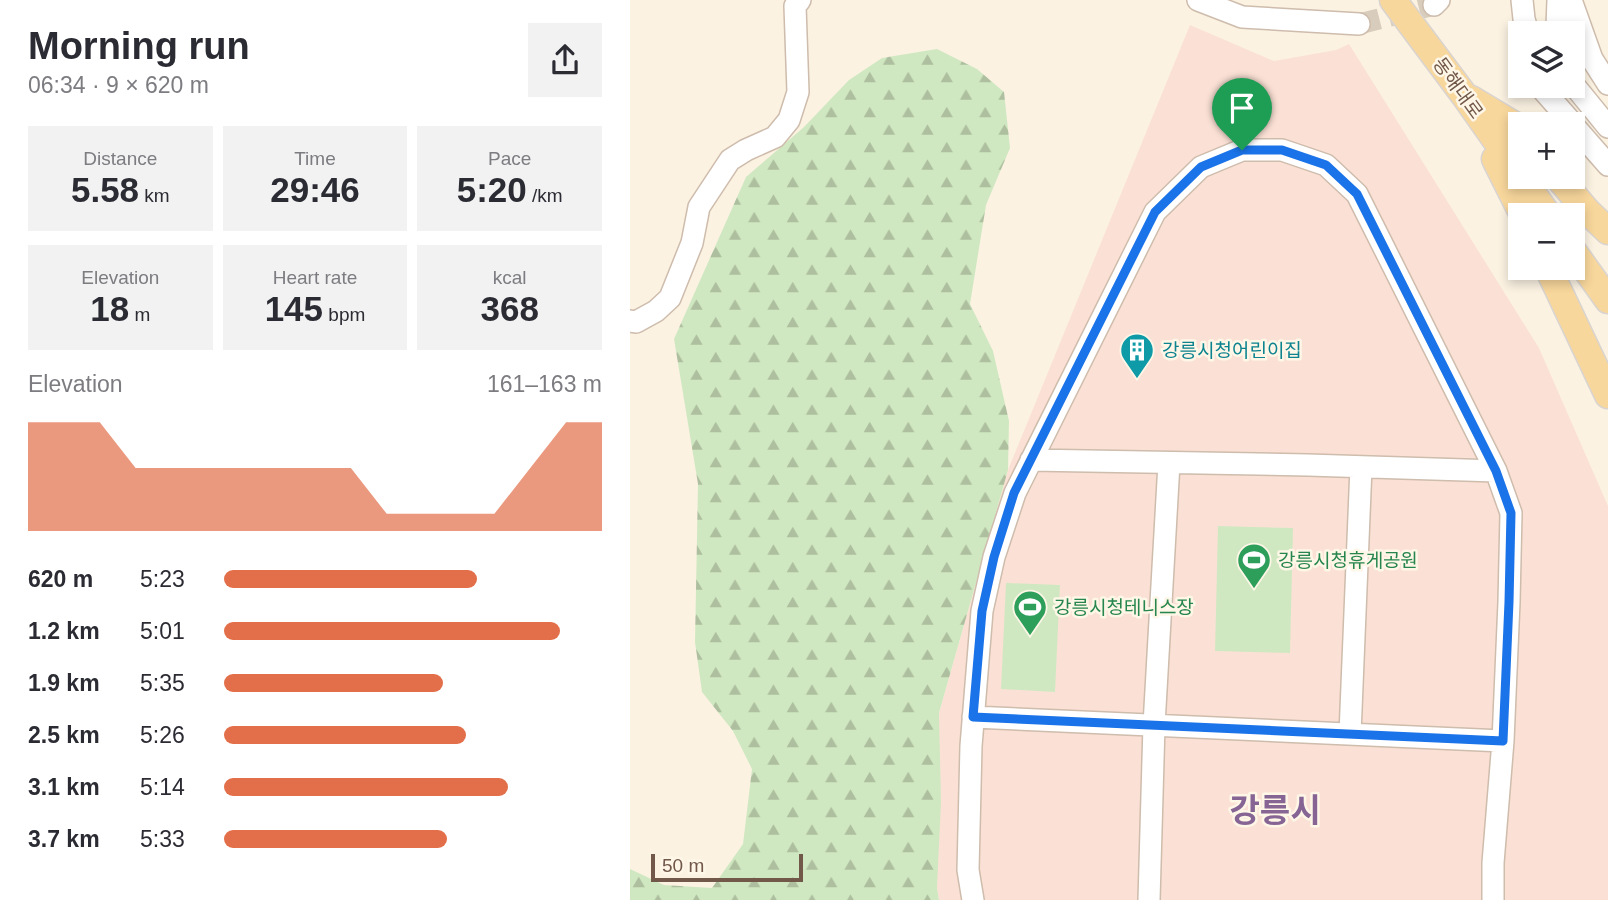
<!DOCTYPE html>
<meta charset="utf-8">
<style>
:root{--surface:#fff;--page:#f2f2f3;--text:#2b2b33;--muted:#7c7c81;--accent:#e26f4a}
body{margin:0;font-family:Helvetica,"Noto Sans KR",sans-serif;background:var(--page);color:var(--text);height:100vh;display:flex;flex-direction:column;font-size:26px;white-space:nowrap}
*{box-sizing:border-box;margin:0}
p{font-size:23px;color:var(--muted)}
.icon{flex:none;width:38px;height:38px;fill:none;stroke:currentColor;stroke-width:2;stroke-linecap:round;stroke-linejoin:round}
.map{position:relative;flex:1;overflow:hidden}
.sheet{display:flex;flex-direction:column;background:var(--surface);width:630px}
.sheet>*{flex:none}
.fabs{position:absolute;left:878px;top:21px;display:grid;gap:14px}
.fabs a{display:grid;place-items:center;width:77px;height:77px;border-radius:0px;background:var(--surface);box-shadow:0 4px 10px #0003;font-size:35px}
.scale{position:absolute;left:21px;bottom:18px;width:152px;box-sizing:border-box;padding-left:7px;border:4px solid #715849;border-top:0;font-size:19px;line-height:24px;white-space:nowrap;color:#715849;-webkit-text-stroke:5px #fef6e7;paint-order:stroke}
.pin{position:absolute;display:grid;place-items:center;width:60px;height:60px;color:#fff;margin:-72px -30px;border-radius:50% 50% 50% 0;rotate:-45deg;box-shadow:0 0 7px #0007}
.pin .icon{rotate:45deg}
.round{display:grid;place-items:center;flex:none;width:74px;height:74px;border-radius:0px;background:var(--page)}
.summary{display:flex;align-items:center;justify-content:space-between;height:119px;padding:0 28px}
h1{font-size:38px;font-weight:700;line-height:52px}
.stats{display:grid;grid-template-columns:repeat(3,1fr);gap:10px;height:119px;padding:7px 28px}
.stats div{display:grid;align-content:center;border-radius:0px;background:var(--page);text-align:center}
.stats b{font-size:35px;font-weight:700}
.stats small{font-size:19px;font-weight:400}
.stats p{font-size:19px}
.chart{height:196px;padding:14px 28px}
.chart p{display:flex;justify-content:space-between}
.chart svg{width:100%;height:126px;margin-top:7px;fill:var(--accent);opacity:.7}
ul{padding:0 28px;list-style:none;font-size:23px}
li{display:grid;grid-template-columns:112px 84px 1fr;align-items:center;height:52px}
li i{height:18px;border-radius:9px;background:var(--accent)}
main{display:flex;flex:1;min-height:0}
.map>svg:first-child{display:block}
</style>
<main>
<section class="sheet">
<div class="summary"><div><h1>Morning run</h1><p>06:34 · 9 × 620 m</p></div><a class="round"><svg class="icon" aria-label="share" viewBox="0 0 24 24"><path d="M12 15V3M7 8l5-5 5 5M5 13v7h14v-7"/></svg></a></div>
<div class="stats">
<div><p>Distance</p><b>5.58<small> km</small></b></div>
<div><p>Time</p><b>29:46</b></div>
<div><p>Pace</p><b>5:20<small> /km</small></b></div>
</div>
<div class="stats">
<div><p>Elevation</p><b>18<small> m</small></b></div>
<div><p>Heart rate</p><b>145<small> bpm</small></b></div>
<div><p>kcal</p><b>368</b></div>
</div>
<div class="chart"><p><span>Elevation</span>161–163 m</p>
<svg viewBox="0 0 160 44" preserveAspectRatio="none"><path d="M0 44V6L10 6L20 6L30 22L40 22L50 22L60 22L70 22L80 22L90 22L100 38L110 38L120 38L130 38L140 22L150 6L160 6V44z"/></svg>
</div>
<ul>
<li><b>620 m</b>5:23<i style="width:67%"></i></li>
<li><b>1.2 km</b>5:01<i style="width:89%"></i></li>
<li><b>1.9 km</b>5:35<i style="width:58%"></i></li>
<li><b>2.5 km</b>5:26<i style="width:64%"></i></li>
<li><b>3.1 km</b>5:14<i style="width:75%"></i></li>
<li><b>3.7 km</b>5:33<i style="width:59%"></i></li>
</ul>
</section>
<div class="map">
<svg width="978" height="900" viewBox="0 0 978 900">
<defs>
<pattern id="forest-firs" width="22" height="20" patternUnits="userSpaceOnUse" patternTransform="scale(1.75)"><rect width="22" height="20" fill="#d0e8c1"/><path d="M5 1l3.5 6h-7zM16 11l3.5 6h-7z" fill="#adbf9f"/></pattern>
</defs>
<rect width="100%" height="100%" fill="#fbf2e2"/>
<path fill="#fbe1d5" d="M560,25l84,36 62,-11 13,-6 190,304 69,158v394h-669l-2,-12 2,-175 69,-243z"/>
<path fill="url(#forest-firs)" d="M307,49l40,20 27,23 6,56 -24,57 -16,99 23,47 16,70 -1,49 -69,243 2,89 -4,86 2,12h-309v-31l34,16 48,3 31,-44 9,-75 -19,-38 -31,-39 -7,-50 3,-158 -24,-145 72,-162 58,-50 45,-47 33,-22z"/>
<path fill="#d0e8c1" d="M588,526l75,2 -3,125 -75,-2z
M376,583l54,2 -5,107 -54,-3z"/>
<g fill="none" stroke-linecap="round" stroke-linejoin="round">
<path stroke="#d8ccbc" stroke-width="21" stroke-dasharray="21 10" stroke-linecap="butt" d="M729,24l75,-19"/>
<g stroke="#cebcac" stroke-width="24">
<path id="minor" d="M568,0l44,17 117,7
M892,0l2,19 4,14
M928,0l-1,26 2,7
M941,0l21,59 16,25
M804,5l5,-5
M943,84l35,43
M912,86l1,4 30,34
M943,125l35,40
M0,321l6,1 20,-11 14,-13 22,-55 7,-36 31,-47 16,-10 29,-13 14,-17 9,-28 -3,-86 5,-6
M401,460l277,5 188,6
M343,717l530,24
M720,734l11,-267
M343,900l-5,-30 3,-124 11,-135 12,-54 21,-64 140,-281 46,-45 41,-17h40l44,15 31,29 139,277 15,42 -2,89 -6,139 -10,122v37
M519,900l5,-175 15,-262"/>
</g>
<g stroke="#dad4d0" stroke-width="29">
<path id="major" d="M763,0l71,95 57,81
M841,99l45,27 5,5
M865,159l28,56
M891,177l27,38
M928,177l29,34 21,20
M943,251l35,49
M918,268l60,127"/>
</g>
<use href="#minor" stroke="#fff" stroke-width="21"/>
<use href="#major" stroke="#f8d79c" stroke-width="26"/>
</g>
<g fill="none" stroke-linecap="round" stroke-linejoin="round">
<g stroke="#fff" stroke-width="14">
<path id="route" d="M612,150h40l44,15 31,29 139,277 15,42 -2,89 -6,139 -530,-24 9,-106 12,-54 20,-64 141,-281 46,-45z"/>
</g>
<use href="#route" stroke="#1a73e8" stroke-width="9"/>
</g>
<defs>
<g id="building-pin" transform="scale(1.75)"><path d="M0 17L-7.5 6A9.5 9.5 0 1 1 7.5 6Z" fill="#0f9aa8" stroke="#fef6e7"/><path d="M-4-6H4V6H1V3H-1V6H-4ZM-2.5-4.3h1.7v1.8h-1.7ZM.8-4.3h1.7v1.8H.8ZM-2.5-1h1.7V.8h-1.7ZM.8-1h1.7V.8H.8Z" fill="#fff"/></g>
<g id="stadium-pin" transform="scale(1.75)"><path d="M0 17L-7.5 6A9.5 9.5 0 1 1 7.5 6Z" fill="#2e9e5b" stroke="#fef6e7"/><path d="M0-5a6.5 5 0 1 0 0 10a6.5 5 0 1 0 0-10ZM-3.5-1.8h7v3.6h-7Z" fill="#fff"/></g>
</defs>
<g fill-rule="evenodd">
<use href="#building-pin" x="507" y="350"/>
<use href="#stadium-pin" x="624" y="560"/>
<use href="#stadium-pin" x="400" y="607"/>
</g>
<g text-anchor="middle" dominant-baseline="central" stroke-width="5" stroke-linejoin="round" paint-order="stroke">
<g font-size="19" fill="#715849" stroke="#fef6e7">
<text transform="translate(828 88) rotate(54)">동해대로</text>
</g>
<g font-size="19" fill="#0d838f" stroke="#fef6e7" text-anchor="start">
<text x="532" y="350">강릉시청어린이집</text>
</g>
<g font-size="19" fill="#27864d" stroke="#fef6e7" text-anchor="start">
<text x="648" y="560">강릉시청휴게공원</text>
<text x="424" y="607">강릉시청테니스장</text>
</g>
<g font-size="33" font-weight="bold" fill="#866595" stroke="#fef6e7">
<text x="645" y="810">강릉시</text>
</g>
</g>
</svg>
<div class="fabs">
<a><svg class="icon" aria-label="layers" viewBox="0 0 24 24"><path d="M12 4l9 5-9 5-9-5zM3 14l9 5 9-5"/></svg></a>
<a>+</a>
<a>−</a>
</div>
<div class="scale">50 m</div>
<div class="pin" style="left:612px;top:150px;background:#1e9e55"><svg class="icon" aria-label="arrive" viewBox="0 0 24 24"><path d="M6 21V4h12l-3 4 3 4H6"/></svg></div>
</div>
</main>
